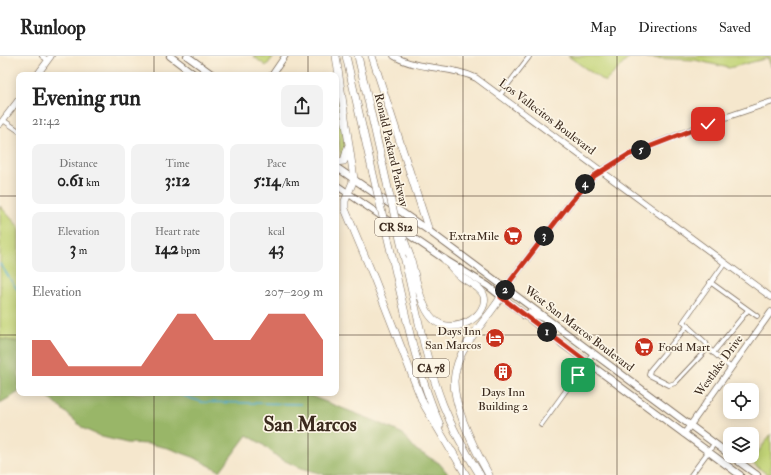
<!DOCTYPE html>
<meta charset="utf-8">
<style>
:root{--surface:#fff;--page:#f2f2f2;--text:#222;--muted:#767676;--line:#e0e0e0;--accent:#c8321e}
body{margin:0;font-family:"IM FELL Double Pica",serif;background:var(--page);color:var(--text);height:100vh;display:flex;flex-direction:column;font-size:15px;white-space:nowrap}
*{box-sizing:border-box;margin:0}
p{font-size:13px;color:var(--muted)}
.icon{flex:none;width:22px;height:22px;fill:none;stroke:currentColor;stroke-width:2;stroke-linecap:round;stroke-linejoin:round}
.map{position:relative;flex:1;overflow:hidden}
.drawer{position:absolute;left:16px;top:16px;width:323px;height:324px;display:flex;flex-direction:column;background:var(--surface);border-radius:8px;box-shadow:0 2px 10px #0003}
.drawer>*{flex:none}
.tools{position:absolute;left:723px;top:327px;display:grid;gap:8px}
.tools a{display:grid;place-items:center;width:36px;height:36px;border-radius:8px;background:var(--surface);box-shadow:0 2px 10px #0003;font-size:20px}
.pin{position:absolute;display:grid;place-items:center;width:34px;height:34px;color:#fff;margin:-17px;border-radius:8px;box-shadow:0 2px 6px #0006}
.km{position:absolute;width:20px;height:20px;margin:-10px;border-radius:50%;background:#222;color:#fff;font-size:11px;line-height:20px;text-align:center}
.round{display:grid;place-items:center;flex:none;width:42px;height:42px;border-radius:8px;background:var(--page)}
.overview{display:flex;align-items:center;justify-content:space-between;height:68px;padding:0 16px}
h1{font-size:22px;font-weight:700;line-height:30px}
.stats{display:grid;grid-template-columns:repeat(3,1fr);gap:6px;height:68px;padding:4px 16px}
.stats div{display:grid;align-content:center;border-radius:8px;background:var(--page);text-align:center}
.stats b{font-size:17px;font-weight:700}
.stats small{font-size:11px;font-weight:400}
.stats p{font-size:11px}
.chart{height:112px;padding:8px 16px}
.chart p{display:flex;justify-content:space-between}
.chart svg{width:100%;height:72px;margin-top:4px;fill:var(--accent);opacity:.7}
header{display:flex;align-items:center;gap:24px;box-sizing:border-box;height:56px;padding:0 20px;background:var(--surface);border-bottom:1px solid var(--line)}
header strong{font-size:19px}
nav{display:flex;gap:22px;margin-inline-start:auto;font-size:14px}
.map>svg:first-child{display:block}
</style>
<header>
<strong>Runloop</strong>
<nav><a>Map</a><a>Directions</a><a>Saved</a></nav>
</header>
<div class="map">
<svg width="771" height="419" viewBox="0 0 771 419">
<rect width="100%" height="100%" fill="#fcf5e5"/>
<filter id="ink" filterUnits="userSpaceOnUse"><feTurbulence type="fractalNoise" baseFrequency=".025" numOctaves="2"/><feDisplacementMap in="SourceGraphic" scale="8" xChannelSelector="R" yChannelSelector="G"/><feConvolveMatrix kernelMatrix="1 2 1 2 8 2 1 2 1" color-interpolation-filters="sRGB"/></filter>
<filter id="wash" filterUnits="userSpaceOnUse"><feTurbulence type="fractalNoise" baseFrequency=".012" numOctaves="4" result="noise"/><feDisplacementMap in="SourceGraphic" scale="16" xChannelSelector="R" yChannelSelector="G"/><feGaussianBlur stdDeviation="0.9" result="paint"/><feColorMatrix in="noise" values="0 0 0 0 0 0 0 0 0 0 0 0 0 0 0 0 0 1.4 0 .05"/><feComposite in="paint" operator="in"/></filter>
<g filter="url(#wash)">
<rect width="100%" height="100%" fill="#f5e7cd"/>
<path fill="#c2d477" stroke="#7e7f4a" d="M253,0h21l-8,10z
M568,0h203v11l-3,-9 -39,10 -34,-8 -65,-3 -25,25z
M336,23l9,66v8l-4,5 -5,-38z
M0,150l19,21v115l-19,-3z
M771,378v41h-3l-17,-13z"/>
<path fill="#99b668" stroke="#6a7043" d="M0,283l19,3v50l-19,11z
M44,337h259l72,28 28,13 13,16 23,13 10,12h-123l-28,-8 -19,-9 -17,-14 -15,-9 -27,36 -27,-14 -25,-9 -19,-4 -22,-1 -25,-6 -18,-8z"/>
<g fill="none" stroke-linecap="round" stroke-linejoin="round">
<path stroke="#55b0d3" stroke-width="1.5" d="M0,208l19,28
M175,337l27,9 99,2"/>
</g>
</g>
<g filter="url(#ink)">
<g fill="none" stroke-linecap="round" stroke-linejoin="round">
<g stroke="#7c6c5b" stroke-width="5.5">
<path id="street" d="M42,0l6,4
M500,39l29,-38
M3,64l16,11
M725,207l-42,59 23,21 2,5 23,20
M710,226l47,34
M688,269l-38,45 -1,5 20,10 6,-2 33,-35
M713,297l35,-43
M541,369l52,-72
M691,419l23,-31"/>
</g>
<g stroke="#7c6c5b" stroke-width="7">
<path id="secondary" d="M394,0c25,15 55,9 82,22l295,219
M37,19l14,-19
M272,19l13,-19
M0,68l19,-25
M501,241l10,-17 59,-77 26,-29 33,-19 74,-30 68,-23
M684,378l87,-122"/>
</g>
<g stroke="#7c6c5b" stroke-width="8">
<path id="primary" d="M170,0l25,19
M187,0l26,19
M336,111l93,64 301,224
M336,129l108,74 44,27 65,51 187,138
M525,260l4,-3 16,6
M731,400l26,19"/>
</g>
<g stroke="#7c6c5b" stroke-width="8">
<path id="highway" d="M336,0l18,123 -9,22v8l29,69 49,125 30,51
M346,0l27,118
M358,0l30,132
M372,0l57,175
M336,106l8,-1 4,-14
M388,183c15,63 26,127 52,186
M403,196c12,51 21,104 40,153 10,25 23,48 37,70
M410,200c5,18 10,50 23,63 19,19 56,-3 51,-23 -3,-10 -18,-14 -25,-21 -6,-5 -10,-11 -15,-16
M452,395l14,24
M489,419c-14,-25 -35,-65 -35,-94 1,-13 6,-26 13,-37 10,-16 24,-31 34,-47"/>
</g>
<use href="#street" stroke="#fff" stroke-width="4"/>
<use href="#secondary" stroke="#fff" stroke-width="5.5"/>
<use href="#primary" stroke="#fff" stroke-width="6"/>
<use href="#highway" stroke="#fff" stroke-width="7"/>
<g stroke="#7c6c5b" stroke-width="8" stroke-linecap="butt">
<path id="highway-bridge" d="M373,118l15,65
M388,132l15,64
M403,181l7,19"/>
</g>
<use href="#highway-bridge" stroke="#fff" stroke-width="7"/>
</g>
</g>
<g fill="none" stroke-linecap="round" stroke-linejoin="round" filter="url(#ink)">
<g stroke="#fff" stroke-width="8">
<path id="route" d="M578,319l9,-13 -86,-65 10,-17 59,-77 24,-27 34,-21 80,-31"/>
</g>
<use href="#route" stroke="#c8321e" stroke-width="5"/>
</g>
<path fill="none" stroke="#3b2a1e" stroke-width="1" stroke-opacity="0.55" d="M154,0v19M308,0v19M463,0v419M617,0v419M0,140h19M336,140h435M0,279h19M336,279h435M154,337v82M308,337v82"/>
<defs>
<g id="supermarket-disc" transform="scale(1)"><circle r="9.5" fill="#c8321e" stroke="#fcf5e5"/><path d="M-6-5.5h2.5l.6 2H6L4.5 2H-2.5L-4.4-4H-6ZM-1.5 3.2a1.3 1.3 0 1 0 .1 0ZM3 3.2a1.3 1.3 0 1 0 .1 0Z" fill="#fff"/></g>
<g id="hotel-disc" transform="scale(1)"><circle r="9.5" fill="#c8321e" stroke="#fcf5e5"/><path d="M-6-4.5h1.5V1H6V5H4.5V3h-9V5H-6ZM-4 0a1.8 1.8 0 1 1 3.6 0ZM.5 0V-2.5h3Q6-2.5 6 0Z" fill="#fff"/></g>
<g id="building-disc" transform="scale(1)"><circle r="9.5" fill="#c8321e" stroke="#fcf5e5"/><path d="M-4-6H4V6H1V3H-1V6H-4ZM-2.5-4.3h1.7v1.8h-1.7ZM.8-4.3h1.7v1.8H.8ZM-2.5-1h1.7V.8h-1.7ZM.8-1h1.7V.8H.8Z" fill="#fff"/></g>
</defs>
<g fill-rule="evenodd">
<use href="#supermarket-disc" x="513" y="180"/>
<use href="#hotel-disc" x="495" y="282"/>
<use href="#supermarket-disc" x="644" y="291"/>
<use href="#building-disc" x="503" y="316"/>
</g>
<g text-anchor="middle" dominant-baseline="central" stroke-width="3.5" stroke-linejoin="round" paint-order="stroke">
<g fill="#fcf5e5" stroke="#75675a" stroke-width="1">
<rect x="375" y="162" width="42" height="18" rx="3"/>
<rect x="413" y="303" width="36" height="18" rx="3"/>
</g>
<g font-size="11" font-weight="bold" fill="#3b2a1e">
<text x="396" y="171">CR S12</text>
<text x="431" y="312">CA 78</text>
</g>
<g font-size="12" fill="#3b2a1e" stroke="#fcf5e5">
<text transform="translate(547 61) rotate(37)">Los Vallecitos Boulevard</text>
<text transform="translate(391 94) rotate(77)">Ronald Packard Parkway</text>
<text transform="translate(579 273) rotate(37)">West San Marcos Boulevard</text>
<text transform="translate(719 310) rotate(-54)">Westlake Drive</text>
</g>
<g font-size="12" fill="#3b2a1e" stroke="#fcf5e5" text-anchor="end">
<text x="499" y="180">ExtraMile</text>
<text x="481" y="275">Days Inn<tspan x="481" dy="14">San Marcos</tspan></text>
<text x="658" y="291" text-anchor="start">Food Mart</text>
<text x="503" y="336" text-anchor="middle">Days Inn<tspan x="503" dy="14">Building 2</tspan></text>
</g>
<g font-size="20" font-weight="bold" fill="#3b2a1e" stroke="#fcf5e5">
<text x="310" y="368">San Marcos</text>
</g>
</g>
</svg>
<div class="tools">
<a><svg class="icon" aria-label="locate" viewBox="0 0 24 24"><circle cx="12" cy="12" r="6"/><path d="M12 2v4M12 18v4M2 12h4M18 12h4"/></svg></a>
<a><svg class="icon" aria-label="layers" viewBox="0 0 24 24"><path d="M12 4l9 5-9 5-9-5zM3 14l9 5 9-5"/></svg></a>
</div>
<div class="pin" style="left:578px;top:319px;background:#1e9e55"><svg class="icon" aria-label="arrive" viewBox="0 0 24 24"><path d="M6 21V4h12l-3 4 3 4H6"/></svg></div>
<div class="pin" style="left:708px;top:68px;background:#d93025"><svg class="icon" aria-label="check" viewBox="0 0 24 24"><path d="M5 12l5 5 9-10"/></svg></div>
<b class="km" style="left:547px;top:276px">1</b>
<b class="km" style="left:505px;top:234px">2</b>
<b class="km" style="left:544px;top:180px">3</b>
<b class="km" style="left:585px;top:128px">4</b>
<b class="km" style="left:641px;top:94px">5</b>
<section class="drawer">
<div class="overview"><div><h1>Evening run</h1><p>21:42</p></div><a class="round"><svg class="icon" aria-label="share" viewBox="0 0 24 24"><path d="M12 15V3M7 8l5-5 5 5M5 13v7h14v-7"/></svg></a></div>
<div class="stats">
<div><p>Distance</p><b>0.61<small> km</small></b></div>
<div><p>Time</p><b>3:12</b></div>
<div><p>Pace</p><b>5:14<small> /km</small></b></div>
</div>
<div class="stats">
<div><p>Elevation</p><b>3<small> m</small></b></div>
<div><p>Heart rate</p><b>142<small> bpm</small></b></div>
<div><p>kcal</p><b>43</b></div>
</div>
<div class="chart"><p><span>Elevation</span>207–209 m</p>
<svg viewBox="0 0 160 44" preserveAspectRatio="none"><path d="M0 44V22L10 22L20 38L30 38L40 38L50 38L60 38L70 22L80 6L90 6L100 22L110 22L120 22L130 6L140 6L150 6L160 22V44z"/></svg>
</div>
</section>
</div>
